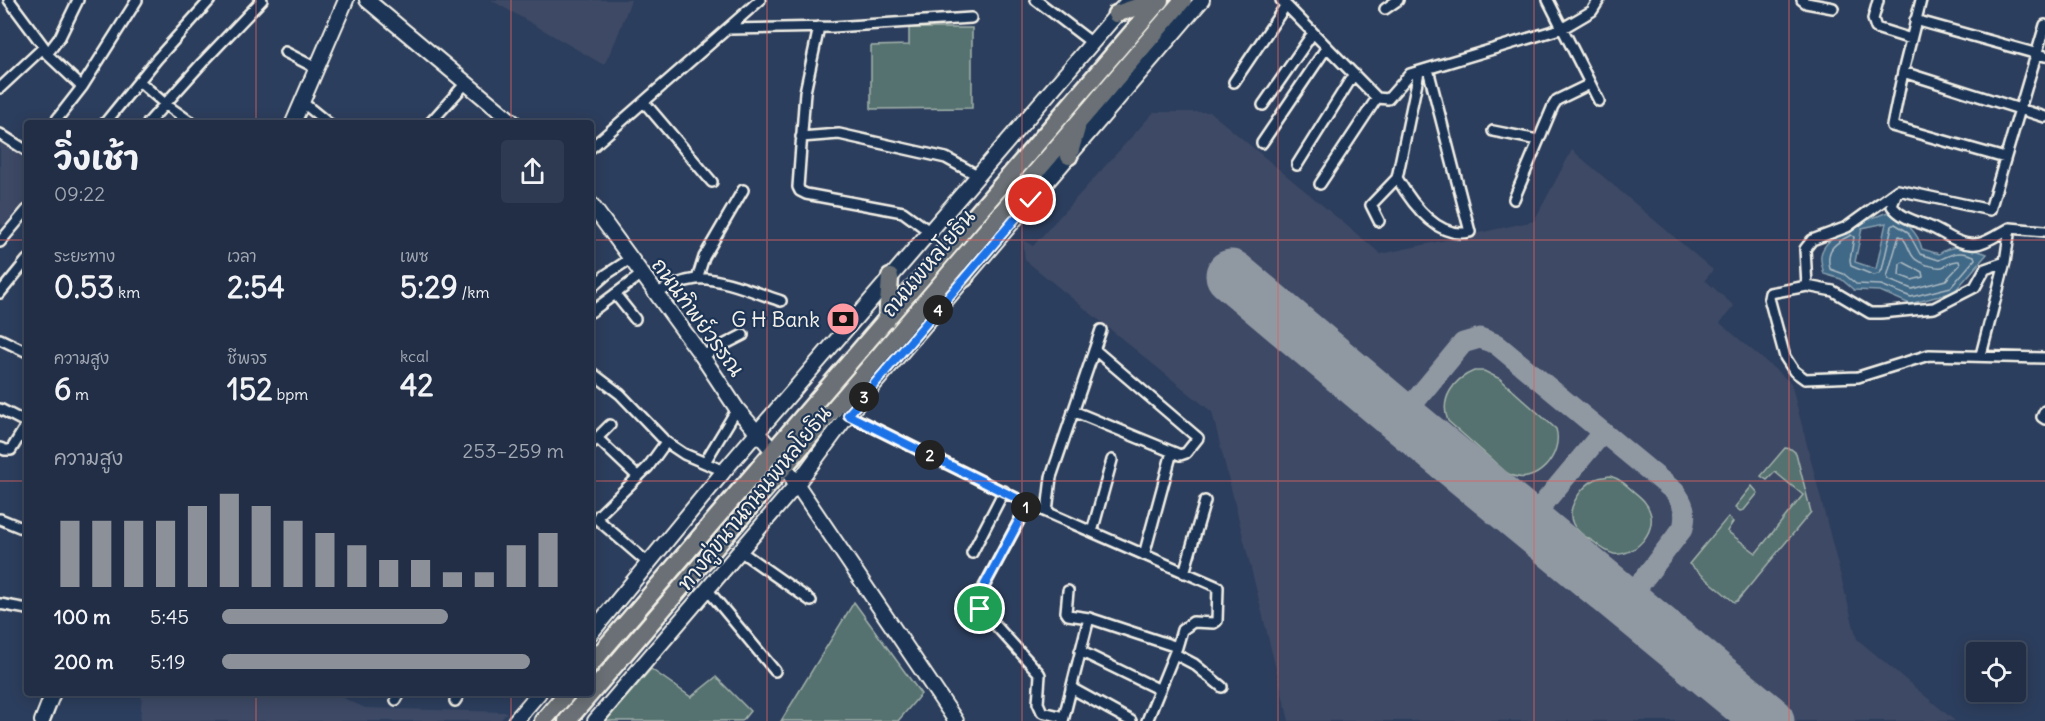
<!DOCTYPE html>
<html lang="th">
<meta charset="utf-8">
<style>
:root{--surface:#212e46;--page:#2d3a51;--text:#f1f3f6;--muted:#a2a8b3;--line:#3e4a5f;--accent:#8c9099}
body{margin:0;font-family:Delius,"Playpen Sans Thai",sans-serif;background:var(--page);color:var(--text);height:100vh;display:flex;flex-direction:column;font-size:22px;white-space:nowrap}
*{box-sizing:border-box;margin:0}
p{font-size:20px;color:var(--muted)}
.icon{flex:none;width:33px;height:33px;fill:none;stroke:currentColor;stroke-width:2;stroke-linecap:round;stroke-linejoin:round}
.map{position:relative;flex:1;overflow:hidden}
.details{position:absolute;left:24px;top:120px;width:570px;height:576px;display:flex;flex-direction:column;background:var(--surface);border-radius:6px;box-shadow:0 3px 15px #0003,0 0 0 2px var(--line)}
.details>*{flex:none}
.buttons{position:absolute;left:1966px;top:642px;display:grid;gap:12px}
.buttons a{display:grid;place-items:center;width:60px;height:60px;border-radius:6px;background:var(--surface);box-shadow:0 3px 15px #0003,0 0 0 2px var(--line);font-size:30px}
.pin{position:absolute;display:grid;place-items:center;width:51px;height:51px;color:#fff;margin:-26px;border:3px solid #fff;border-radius:50%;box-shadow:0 2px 6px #0007}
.km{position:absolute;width:30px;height:30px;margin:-15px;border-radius:50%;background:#222;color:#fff;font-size:16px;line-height:30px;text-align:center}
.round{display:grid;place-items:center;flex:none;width:63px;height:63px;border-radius:6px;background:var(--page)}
.headline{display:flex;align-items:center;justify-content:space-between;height:102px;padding:0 30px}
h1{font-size:33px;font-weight:700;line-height:45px}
.metrics{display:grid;grid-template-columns:repeat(3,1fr);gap:9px;height:102px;padding:6px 30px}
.metrics div{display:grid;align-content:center}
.metrics b{font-size:30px;font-weight:700}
.metrics small{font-size:16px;font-weight:400}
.metrics p{font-size:16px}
.chart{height:168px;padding:12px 30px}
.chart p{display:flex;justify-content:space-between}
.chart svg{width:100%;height:108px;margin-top:6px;stroke:var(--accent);stroke-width:6}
ul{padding:0 30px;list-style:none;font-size:20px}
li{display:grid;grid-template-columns:96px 72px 1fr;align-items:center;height:45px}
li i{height:15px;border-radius:8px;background:var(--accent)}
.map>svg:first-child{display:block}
</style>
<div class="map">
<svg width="2045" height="721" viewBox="0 0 2045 721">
<rect width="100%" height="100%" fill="#2c3e5d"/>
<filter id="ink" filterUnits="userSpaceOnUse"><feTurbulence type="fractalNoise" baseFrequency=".0167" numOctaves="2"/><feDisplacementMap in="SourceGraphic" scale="12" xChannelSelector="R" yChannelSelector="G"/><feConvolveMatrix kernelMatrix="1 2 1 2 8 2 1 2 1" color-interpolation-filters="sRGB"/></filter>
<g filter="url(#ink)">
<path fill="#3e4965" d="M491,0h140l-15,40 -12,25z
M1154,112h56l171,142 153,-33 38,-71 141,120 -8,10 29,26 -14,17 71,60 66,256 98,82h-666l-77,-309 -187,-152 -2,-20 10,6z
M0,138l27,24v37l-24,27 -3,-3z
M142,693h191l32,15 142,4 -7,9h-360z"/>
<path fill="#55726f" stroke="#a4b2ac" stroke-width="1.5" d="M909,28h63v80l-101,1v-63l38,-1z
M1474,371h10l16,8 56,50c8,26 -22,61 -49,44l-59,-52c-9,-22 6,-42 26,-50z
M1785,448l6,1 5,4 15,59 -74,89 -3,1 -45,-38 39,-47 5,5 -6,9 29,22 47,-58 -28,-23 -8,8 -6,-4z
M1610,476c10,3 15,8 23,15 7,6 14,11 17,21 7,20 -16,45 -36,42 -8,-2 -14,-7 -20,-12 -8,-5 -17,-10 -21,-18 -8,-16 9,-38 23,-45 4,-2 9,-2 14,-3z
M1752,486l6,7 -14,17 -4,1 -5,-4z
M854,602l67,92 -23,27h-117z
M651,669l40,28 25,-20 34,34 -8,10h-136z"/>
<path fill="#3f6887" stroke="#879fae" stroke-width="1.5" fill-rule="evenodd" d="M1888,212c16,10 29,17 34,37l17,5c16,-12 31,-6 48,0l-33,38 -44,12 -30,-13 -26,-1 -13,-11 -17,-5c-1,-5 -4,-13 -3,-19 4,-22 49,-36 67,-43zM1886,223l-10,46 -21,-7 7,-34z"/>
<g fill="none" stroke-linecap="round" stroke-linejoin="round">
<path stroke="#acbac1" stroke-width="1.5" d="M1895,224l13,8 12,22 19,6c13,-6 19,-10 35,-4l1,3 -24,28 -40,10 -30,-12 -25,-1 -12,-10 -14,-5c-5,-20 5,-26 21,-34l3,2 -4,23 1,6 22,9 6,-1 3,-4 10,-44z
M1899,236l4,2c10,14 4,20 24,27 5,1 10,3 15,2 7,-2 9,-7 17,-6l1,4 -14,15 -34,9 -23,-9 -2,-3z
M1903,262l19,10 1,5 -11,3 -13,-5 1,-11z"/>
<path stroke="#9098a2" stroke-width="21" d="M1401,418l62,-75 17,-5 16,6 178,147c10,12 13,22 9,37l-58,75
M1528,522l75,-90"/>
<path stroke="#9098a2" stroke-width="51" d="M1231,275l170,143 368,303"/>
<g stroke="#f4f1e8" stroke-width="14">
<path id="street" d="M9,0l35,47 3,7 35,33
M1036,0l55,42
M1281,0l96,98 11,1 22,-25 153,-46 29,-17 7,-11
M1548,0l51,101
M1802,0l4,3 27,5
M1921,0l-18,72 -11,54 113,32
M1878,1l-5,18 3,9 35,11
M1385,9l13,-9
M1915,20l130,36
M2045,25l-55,185 -92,-20 -51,37 -35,13 -7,9 2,37 -37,7 -1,5 16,59 9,14 11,8 53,-2 71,-22 116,3
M819,27l-14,65 -7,95 2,4 6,3 97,18 26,19
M728,29l105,-2 138,-9
M285,52l31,16
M47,54l13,-17 18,-37
M1903,72l142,45
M139,81l26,23 27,19
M1234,82l52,-77
M0,88l44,-41
M302,102l26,21
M644,102l68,80
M1263,105l50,-72
M54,123l28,-36 55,-87
M105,123l52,-64 53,-59
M148,123l54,-60 60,-63
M430,123l36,-40
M1493,131l45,9
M0,134l27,17
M801,137l38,-3 107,24 31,17
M1262,143l65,-96
M591,148l169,-148
M1297,165l57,-91
M1397,178c14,24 40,62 73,54l-42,-163
M1320,184l57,-86
M1897,191l-5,15c9,12 23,15 36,20 16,6 30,20 48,18 11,-1 24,-11 34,-16
M1514,199l39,-93 4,-6 33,-16
M1379,221l-8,-16 26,-27 22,-106
M0,242l27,-32
M697,279l7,-22 39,-67
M1807,286l26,5 37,22h11l53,-5 41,-21 10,-18 20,-7
M591,288l16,-14 23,-15
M0,293l27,-33
M657,293c11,-6 26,-12 39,-14 21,-3 64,15 85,22
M615,294l20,25
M591,312l51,-38
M0,339l27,13
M1981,355l24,-93 5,-34 35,3
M702,356l41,-21
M591,372l29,22 46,48 18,12 40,17
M0,409l27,14
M1073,411l107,44 6,-2 12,-15 -103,-88
M2045,411l-3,6 3,2
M848,415l180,89 190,83 -1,34 -3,2 -21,-1 -11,8 -5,17 -30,74
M597,438l40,38
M591,444l19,-19
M0,448l5,2h6l16,-26
M705,462l32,-53
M1028,504l-48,90 -3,11 62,68 1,2 -2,28 4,9 21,5
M1047,512l4,-35 50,-147
M0,519l27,11
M1092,532l20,-72
M740,551l71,50
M972,553l32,-62
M1144,555l28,-103
M648,563l-51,-44 2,-4 49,-48 18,-25
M1184,573l21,-72
M707,589l68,82
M1068,591l-2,21 2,3 21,3 88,29
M0,604l27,5
M1080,651l80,39
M1175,654l19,10 28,23
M1071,688l60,33
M396,700l4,-7
M455,701l5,-8
M1063,721l26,-103"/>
</g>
<g stroke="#f4f1e8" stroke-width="18">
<path id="secondary" d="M367,0l147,123
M293,123l53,-123
M591,204l111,152 35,53 37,43
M785,467l171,254
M591,633l133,-162 405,-471
M42,721l11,-28
M515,721l24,-28
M595,721l202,-237 51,-69 354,-415"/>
</g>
<g stroke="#f4f1e8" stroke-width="21">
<path id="highway" d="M1116,14l42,-14
M1069,156l8,-28
M937,294l28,-16
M887,320l3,-43
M591,664l569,-664
M591,693l592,-693
M543,721l24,-28
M567,721l24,-28"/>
</g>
<use href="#street" stroke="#1d3557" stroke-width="9"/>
<use href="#secondary" stroke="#1d3557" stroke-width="14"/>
<use href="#highway" stroke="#6a7074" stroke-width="16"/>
</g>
</g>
<g fill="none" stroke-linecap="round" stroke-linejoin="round" filter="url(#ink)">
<g stroke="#fff" stroke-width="12">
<path id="route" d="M980,609l-3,-7 3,-8 48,-90 -180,-89 183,-215"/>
</g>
<use href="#route" stroke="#1a73e8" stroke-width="8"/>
</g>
<path fill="none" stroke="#df6462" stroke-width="1.5" stroke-opacity="0.55" d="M256,0v123M511,0v123M767,0v721M1022,0v721M1278,0v721M1534,0v721M1789,0v721M0,240h27M591,240h1454M0,481h27M591,481h1454M256,693v28M511,693v28"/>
<defs>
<g id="bank-disc" transform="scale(1.725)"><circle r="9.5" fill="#ff9aa2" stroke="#1d3557"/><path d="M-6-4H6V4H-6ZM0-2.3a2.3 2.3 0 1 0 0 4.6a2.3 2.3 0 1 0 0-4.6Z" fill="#111"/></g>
</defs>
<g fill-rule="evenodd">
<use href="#bank-disc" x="843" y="319"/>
</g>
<g text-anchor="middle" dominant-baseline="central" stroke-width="4.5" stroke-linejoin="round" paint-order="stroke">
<g font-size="21" fill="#f4f1e8" stroke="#1d3557">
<text transform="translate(928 263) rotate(-50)">ถนนพหลโยธิน</text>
<text transform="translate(698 317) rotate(54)">ถนนทิพย์วรรณ</text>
<text transform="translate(754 498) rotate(-51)">ทางคู่ขนานถนนพหลโยธิน</text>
</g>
<g font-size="21" fill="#f4f1e8" stroke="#1d3557" text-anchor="end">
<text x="820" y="319">G H Bank</text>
</g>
</g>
</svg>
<div class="buttons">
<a><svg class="icon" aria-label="locate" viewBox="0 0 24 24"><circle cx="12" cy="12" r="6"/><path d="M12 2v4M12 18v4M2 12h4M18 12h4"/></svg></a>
</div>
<div class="pin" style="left:980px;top:609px;background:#1e9e55"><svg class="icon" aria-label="arrive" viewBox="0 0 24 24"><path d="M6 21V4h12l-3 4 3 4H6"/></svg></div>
<div class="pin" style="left:1031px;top:200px;background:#d93025"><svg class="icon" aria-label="check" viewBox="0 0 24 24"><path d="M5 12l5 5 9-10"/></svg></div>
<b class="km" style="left:1026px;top:507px">1</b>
<b class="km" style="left:930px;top:455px">2</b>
<b class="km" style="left:864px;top:397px">3</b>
<b class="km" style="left:938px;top:310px">4</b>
<section class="details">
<div class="headline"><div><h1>วิ่งเช้า</h1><p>09:22</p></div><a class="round"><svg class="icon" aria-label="share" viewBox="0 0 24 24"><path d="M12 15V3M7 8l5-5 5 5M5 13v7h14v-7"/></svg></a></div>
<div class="metrics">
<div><p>ระยะทาง</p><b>0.53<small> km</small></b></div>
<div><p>เวลา</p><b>2:54</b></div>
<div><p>เพซ</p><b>5:29<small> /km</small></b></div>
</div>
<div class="metrics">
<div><p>ความสูง</p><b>6<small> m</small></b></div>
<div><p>ชีพจร</p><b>152<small> bpm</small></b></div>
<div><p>kcal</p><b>42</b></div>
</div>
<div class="chart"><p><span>ความสูง</span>253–259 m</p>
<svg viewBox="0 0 160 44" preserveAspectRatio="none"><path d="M5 44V17M15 44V17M25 44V17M35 44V17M45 44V11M55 44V6M65 44V11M75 44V17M85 44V22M95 44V27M105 44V33M115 44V33M125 44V38M135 44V38M145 44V27M155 44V22"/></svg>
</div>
<ul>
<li><b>100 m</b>5:45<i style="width:66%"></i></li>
<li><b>200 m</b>5:19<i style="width:90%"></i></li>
</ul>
</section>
</div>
